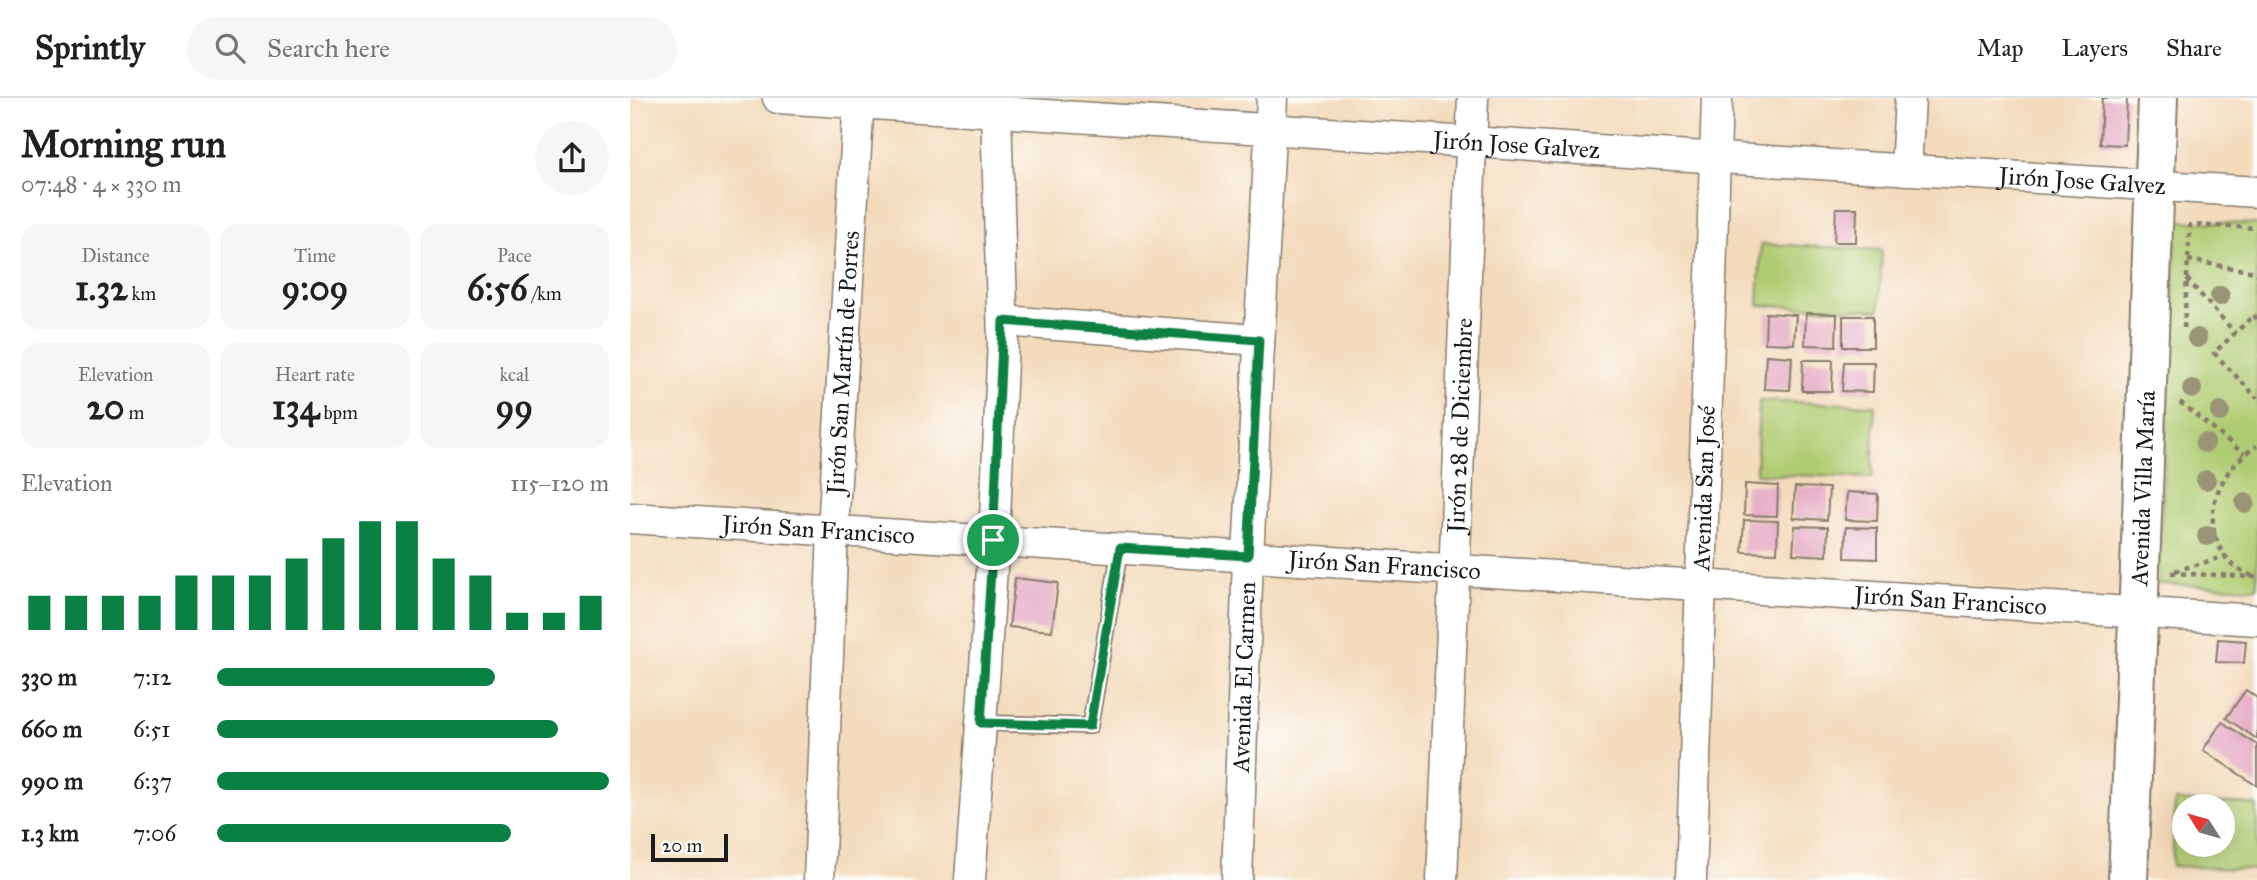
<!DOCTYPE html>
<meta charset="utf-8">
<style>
:root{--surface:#fff;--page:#f6f6f6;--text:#202124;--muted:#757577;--line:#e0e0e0;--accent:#0b8043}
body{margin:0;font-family:"IM FELL Great Primer",serif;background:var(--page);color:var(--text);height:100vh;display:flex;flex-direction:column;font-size:26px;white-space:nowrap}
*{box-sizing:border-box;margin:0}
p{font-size:23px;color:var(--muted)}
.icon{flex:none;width:38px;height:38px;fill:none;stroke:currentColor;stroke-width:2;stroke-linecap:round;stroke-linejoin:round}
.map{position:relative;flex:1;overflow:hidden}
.details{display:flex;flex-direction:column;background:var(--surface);width:630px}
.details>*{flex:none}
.needle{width:46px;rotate:307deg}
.buttons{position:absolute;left:1542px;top:696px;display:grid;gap:14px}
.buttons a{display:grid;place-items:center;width:63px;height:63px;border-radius:50%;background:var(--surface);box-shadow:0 7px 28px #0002;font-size:35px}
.scale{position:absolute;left:21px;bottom:18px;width:77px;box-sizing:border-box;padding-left:7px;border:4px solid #1c1c1c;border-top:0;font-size:19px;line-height:24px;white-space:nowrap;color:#1c1c1c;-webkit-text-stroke:5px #fdfcf7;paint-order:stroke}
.pin{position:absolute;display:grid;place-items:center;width:60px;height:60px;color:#fff;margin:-30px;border:4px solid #fff;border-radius:50%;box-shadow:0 2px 7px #0007}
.round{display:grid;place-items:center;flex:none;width:74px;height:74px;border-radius:37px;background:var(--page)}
.overview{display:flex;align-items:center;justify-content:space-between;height:119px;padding:0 21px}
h1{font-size:38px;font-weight:700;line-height:52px}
.metrics{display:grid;grid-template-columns:repeat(3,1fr);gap:10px;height:119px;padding:7px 21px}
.metrics div{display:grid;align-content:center;border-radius:18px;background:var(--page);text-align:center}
.metrics b{font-size:35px;font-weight:700}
.metrics small{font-size:19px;font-weight:400}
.metrics p{font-size:19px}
.chart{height:196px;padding:14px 21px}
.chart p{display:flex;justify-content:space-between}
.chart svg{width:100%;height:126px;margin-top:7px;stroke:var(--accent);stroke-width:6}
ul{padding:0 21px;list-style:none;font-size:23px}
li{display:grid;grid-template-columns:112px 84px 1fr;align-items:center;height:52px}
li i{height:18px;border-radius:9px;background:var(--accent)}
header{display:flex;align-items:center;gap:42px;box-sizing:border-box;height:98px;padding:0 35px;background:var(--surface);border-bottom:2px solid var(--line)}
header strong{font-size:33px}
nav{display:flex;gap:38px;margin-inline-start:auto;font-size:24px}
.search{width:490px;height:63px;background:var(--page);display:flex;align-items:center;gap:18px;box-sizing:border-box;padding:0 24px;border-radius:38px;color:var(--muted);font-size:26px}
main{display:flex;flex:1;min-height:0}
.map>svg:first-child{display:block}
</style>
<header>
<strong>Sprintly</strong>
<div class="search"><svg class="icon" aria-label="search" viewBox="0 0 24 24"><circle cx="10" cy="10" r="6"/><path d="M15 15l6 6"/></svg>Search here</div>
<nav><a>Map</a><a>Layers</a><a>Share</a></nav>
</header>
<main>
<section class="details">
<div class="overview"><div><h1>Morning run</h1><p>07:48 · 4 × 330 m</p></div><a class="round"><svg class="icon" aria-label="share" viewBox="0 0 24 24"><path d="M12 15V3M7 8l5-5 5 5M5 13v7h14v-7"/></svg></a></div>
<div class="metrics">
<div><p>Distance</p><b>1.32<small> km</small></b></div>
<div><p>Time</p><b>9:09</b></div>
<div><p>Pace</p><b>6:56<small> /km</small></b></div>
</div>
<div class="metrics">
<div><p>Elevation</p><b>20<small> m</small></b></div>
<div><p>Heart rate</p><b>134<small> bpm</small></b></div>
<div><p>kcal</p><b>99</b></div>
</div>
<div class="chart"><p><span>Elevation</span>115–120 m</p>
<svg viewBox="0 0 160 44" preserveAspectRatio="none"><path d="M5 44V32M15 44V32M25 44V32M35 44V32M45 44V25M55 44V25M65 44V25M75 44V19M85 44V12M95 44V6M105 44V6M115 44V19M125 44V25M135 44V38M145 44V38M155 44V32"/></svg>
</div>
<ul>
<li><b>330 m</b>7:12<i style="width:71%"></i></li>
<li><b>660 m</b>6:51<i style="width:87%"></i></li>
<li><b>990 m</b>6:37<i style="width:100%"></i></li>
<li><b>1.3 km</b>7:06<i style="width:75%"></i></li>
</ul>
</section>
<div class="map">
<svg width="1627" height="782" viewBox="0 0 1627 782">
<rect width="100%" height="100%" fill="#fdfcf7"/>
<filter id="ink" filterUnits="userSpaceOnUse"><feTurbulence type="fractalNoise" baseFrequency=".0143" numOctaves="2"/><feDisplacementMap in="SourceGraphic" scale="14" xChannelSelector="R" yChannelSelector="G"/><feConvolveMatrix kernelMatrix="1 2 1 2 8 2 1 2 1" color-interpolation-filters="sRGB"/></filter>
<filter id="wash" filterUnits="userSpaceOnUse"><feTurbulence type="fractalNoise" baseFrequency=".00686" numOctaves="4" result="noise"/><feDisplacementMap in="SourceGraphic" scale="28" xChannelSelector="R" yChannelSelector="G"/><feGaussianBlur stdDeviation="1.57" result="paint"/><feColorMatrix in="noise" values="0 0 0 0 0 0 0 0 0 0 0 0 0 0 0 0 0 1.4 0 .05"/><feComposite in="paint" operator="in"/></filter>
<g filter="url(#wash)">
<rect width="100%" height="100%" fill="#f3dabb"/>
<path fill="#b0cc72" stroke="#667447" stroke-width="2" fill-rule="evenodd" d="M1547,123l80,3v364l-99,-4z
M1131,146l121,6 -3,60 -121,-5z
M1129,303l116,4 -3,73 -116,-4z
M1545,703l82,4v65l-85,-4zM1554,709h38v38h-38z"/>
<g id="blocks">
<path fill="#e4a9c3" d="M1472,0h25l-2,47 -25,-1z
M1206,110h21l-1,34h-22z
M1136,215l30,2 -2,29 -29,-1z
M1176,215l31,1 -1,32 -31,-1z
M1213,218h30v31h-30z
M1136,257l26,2 -2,33 -26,-1z
M1173,262h30l-1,31h-30z
M1214,264h30l-1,30 -31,-1z
M1115,386l33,2 -1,30 -33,-1z
M1165,389l34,1 -2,32 -34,-2z
M1217,394l31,2 -1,27 -32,-1z
M1114,422l34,1 -1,32 -35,-1z
M1165,428l33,1 -1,29 -34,-2z
M1216,429l31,1v31l-32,-1z
M385,480l43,5 -6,48 -43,-4z
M1588,541l28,2 -2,22 -28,-1z
M1616,592l11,8v41l-31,-21z
M1592,624l35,23v41l-54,-36z"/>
</g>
</g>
<g filter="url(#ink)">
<use href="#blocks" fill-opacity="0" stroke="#887b6c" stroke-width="2"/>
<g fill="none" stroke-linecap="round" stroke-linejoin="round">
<g stroke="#887b6c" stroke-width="18">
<path id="lane" d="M351,625l109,3 30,-178"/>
</g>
<g stroke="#887b6c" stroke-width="33">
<g id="street">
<path id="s1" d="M148,0l1479,94"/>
<path d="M1276,72l4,-72"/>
<path d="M373,223l256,19"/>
<path id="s2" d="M0,420l1627,102"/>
<path id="s3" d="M189,782l14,-350 26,-432"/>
<path d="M340,782l24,-340 9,-200 -7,-228 2,-14"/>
<path id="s4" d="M607,782l11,-324 24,-458"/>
<path id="s5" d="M812,782l31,-782"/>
<path id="s6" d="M1061,782l26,-782"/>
</g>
</g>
<g stroke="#887b6c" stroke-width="42">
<g id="secondary">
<path id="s7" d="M1498,782l30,-782"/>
</g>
</g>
<path stroke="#887b6c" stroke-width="4.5" stroke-dasharray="5 5" stroke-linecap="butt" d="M1558,162l67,12 2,2
M1557,181l48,54
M1627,221l-3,-4 -40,38 43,45
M1554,230l6,-103 67,3
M1550,304l64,52
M1545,473l51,-15
M1541,475l86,4
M1622,478c-7,-4 -17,-8 -22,-14 -35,-39 -12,-93 27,-116"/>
<use href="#lane" stroke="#fff" stroke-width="14"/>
<use href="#street" stroke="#fff" stroke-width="30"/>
<use href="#secondary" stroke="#fff" stroke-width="38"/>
</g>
<g fill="#999474">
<circle cx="1590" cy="198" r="10"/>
<circle cx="1567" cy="240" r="10"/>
<circle cx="1562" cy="291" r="10"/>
<circle cx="1590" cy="314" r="10"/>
<circle cx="1575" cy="345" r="10"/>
<circle cx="1576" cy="382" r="10"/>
<circle cx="1615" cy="405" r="10"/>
<circle cx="1577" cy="438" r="10"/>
</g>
</g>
<g fill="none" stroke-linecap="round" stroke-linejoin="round" filter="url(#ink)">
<g stroke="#fff" stroke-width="14">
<path id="route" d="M373,223l256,19 -11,216 -128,-8 -30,178 -109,-3 12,-183z"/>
</g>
<use href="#route" stroke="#0b8043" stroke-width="9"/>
</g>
<g text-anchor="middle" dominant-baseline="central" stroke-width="5" stroke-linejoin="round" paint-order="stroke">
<g font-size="24" fill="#1c1c1c" stroke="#fdfcf7">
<text stroke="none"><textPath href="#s1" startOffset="740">Jirón Jose Galvez</textPath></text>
<text stroke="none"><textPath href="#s1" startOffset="1307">Jirón Jose Galvez</textPath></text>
<text stroke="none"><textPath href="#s3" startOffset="518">Jirón San Martín de Porres</textPath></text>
<text stroke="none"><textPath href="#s5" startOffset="455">Jirón 28 de Diciembre</textPath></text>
<text stroke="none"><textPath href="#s6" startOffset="392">Avenida San José</textPath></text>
<text stroke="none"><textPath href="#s7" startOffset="392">Avenida Villa María</textPath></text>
<text stroke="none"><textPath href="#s2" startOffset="189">Jirón San Francisco</textPath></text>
<text stroke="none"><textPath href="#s2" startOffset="756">Jirón San Francisco</textPath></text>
<text stroke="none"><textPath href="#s2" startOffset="1323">Jirón San Francisco</textPath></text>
<text stroke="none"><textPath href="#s4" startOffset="203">Avenida El Carmen</textPath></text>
</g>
</g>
</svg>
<div class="buttons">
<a><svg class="needle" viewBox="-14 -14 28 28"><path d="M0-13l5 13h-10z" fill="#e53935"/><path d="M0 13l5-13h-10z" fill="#757577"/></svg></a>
</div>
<div class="scale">20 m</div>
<div class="pin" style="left:363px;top:442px;background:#1e9e55"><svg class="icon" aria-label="arrive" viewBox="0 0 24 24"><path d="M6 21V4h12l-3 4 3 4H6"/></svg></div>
</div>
</main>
